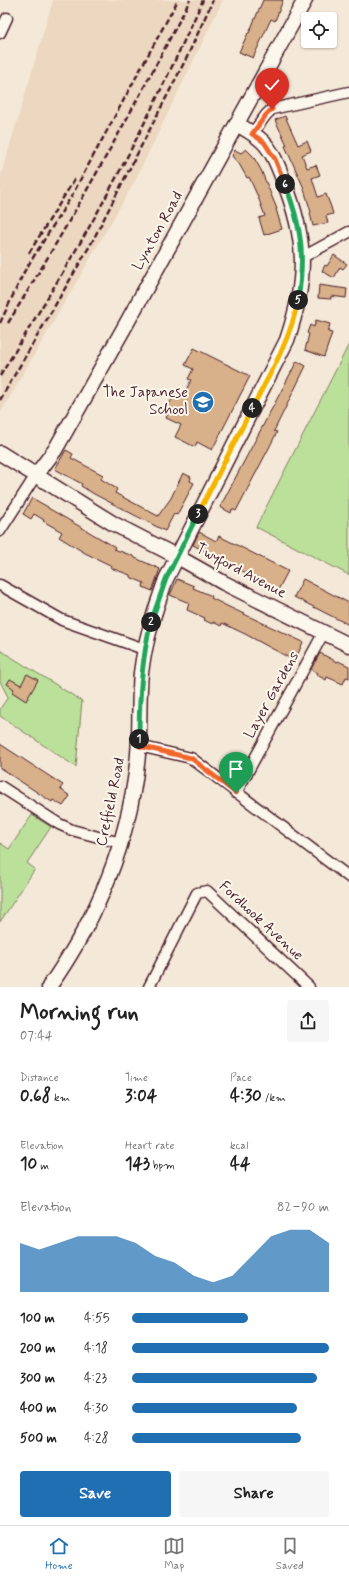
<!DOCTYPE html>
<meta charset="utf-8">
<style>
:root{--surface:#fff;--page:#f6f6f6;--text:#222;--muted:#767676;--line:#e0e0e0;--accent:#1f6fb2}
body{margin:0;font-family:Mynerve,sans-serif;background:var(--page);color:var(--text);height:100vh;display:flex;flex-direction:column;font-size:15px;white-space:nowrap}
*{box-sizing:border-box;margin:0}
p{font-size:13px;color:var(--muted)}
.icon{flex:none;width:22px;height:22px;fill:none;stroke:currentColor;stroke-width:2;stroke-linecap:round;stroke-linejoin:round}
.map{position:relative;height:987px;overflow:hidden}
.panel{display:flex;flex-direction:column;background:var(--surface);flex:1}
.panel>*{flex:none}
.controls{position:absolute;left:301px;top:12px;display:grid;gap:8px}
.controls a{display:grid;place-items:center;width:36px;height:36px;border-radius:4px;background:var(--surface);box-shadow:0 1px 3px #0004;font-size:20px}
.pin{position:absolute;display:grid;place-items:center;width:34px;height:34px;color:#fff;margin:-41px -17px;border-radius:50% 50% 50% 0;rotate:-45deg;box-shadow:0 0 4px #0007}
.pin .icon{rotate:45deg}
.km{position:absolute;width:20px;height:20px;margin:-10px;border-radius:50%;background:#222;color:#fff;font-size:11px;line-height:20px;text-align:center}
.round{display:grid;place-items:center;flex:none;width:42px;height:42px;border-radius:4px;background:var(--page)}
.overview{display:flex;align-items:center;justify-content:space-between;height:68px;padding:0 20px}
h1{font-size:22px;font-weight:800;line-height:30px}
.figures{display:grid;grid-template-columns:repeat(3,1fr);gap:6px;height:68px;padding:4px 20px}
.figures div{display:grid;align-content:center}
.figures b{font-size:17px;font-weight:800}
.figures small{font-size:11px;font-weight:400}
.figures p{font-size:11px}
.chart{height:112px;padding:8px 20px}
.chart p{display:flex;justify-content:space-between}
.chart svg{width:100%;height:72px;margin-top:4px;fill:var(--accent);opacity:.7}
.button{display:flex;gap:8px;margin-top:auto;padding:8px 20px}
.button a{flex:1;height:46px;border-radius:4px;background:var(--accent);color:#fff;font-size:16px;font-weight:800;line-height:46px;text-align:center}
.button a+a{background:var(--page);color:var(--text)}
ul{padding:0 20px;list-style:none;font-size:13px}
li{display:grid;grid-template-columns:64px 48px 1fr;align-items:center;height:30px}
li i{height:10px;border-radius:5px;background:var(--accent)}
.menu{display:flex;justify-content:space-around;align-items:center;height:56px;border-top:1px solid var(--line);background:var(--surface);font-size:11px;color:var(--muted)}
.menu a{display:grid;justify-items:center;gap:2px}
.menu .active{color:var(--accent)}
.map>svg:first-child{display:block}
</style>
<div class="map">
<svg width="349" height="987" viewBox="0 0 349 987">
<rect width="100%" height="100%" fill="#f4e9d8"/>
<filter id="ink" filterUnits="userSpaceOnUse"><feTurbulence type="fractalNoise" baseFrequency=".025" numOctaves="2"/><feDisplacementMap in="SourceGraphic" scale="8" xChannelSelector="R" yChannelSelector="G"/><feConvolveMatrix kernelMatrix="1 2 1 2 8 2 1 2 1" color-interpolation-filters="sRGB"/></filter>
<g filter="url(#ink)">
<path fill="#ecd8c0" d="M53,0h170l-89,183 -134,231v-236z"/>
<path fill="#bbe09a" stroke="#828062" d="M349,344v231l-93,-48z
M0,650l82,51 -6,66 -76,-51v-7l8,-12 -8,-16z
M32,815l19,12 -24,36 8,6 -35,53v-79l9,6z"/>
<path fill="#d8b089" stroke="#4a1f2b" d="M263,0h20l-8,21 -4,-2 -18,39 -14,-6 9,-19h1z
M285,116l13,29 9,-4 4,10 -9,4 5,13 9,-3 4,10 -8,3 6,19 8,-3 5,13 2,7 -7,2 2,7 -15,3 -3,-13 1,-1 -8,-26 -18,-40 2,-1 -12,-25z
M246,149l7,7 8,14 16,39h-1l6,20 -18,6 -5,-17 6,-2 -7,-19 -9,-20 -2,1 -9,-16h-1l-5,-6 3,-6 6,3z
M334,255l13,9 -4,5 -3,-2 -6,11 -12,-7 3,-6 2,1z
M319,285l28,4 -1,9 -15,-2v3l-13,-1z
M316,320l14,4 -2,8 4,1 -8,24 -19,-7 4,-16 -2,-1 3,-8 4,2z
M194,348l56,28 -38,74 -15,-8 -2,5 -20,-10 6,-12 -15,-7 3,-7 -3,-1 12,-22 7,4 6,-12 -3,-1 5,-10 -8,-4z
M297,361l9,5 -32,65 3,1 -8,16 -33,63 -4,-2 -1,4 -11,-6z
M66,450l7,4 -2,4 32,17 -2,4 16,10 -2,4 43,23 13,-18 12,-25 8,4 -1,4 4,2 -17,32 -3,-1 -9,17 -71,-37 -13,-8 1,-2 -27,-15z
M32,498l16,9v1l67,39 -1,2 19,7v1l27,12 -8,22 -9,-4 1,-4 -14,-6v-2l-19,-7 1,-2 -27,-13 -26,-16 3,-5 -19,-11 1,-1 -10,-6 -3,5 -8,-5z
M199,532l17,9 3,-5 69,35 -10,19 -85,-45z
M177,579l17,7 -1,2 19,8 -1,2 18,9 74,35 -8,19 -50,-27 -23,-11 -1,3 -8,-4 -1,2 -8,-4 1,-2 -18,-8 2,-7 -19,-8z
M303,579l46,24v22l-55,-28z
M320,653l17,9 1,-1 11,5v12l-3,-1 -3,7 -16,-7 -1,3 -9,-5 1,-2 -7,-4z
M27,674l11,6 -12,21 -14,-9 2,-3 -7,-5 3,-5 11,6z
M0,744l63,41 -3,4 10,7 -7,10 -10,-6 -1,2 -52,-34z"/>
<g fill="none" stroke-linecap="round" stroke-linejoin="round">
<g stroke="#4a1f2b" stroke-width="13">
<path id="street" d="M0,33l7,-15
M252,134l14,-19 6,-6 77,-17
M303,257l46,-25
M0,531l36,-56
M0,585l62,35 82,29
M139,746l52,12 158,119
M0,786l59,38 13,6 49,13
M236,793l88,-161
M149,987l48,-94 10,-2 102,96"/>
</g>
<g stroke="#4a1f2b" stroke-width="17">
<path id="secondary" d="M0,453l114,71 62,32 48,27 125,62
M36,475l19,-25 69,-122 181,-328
M49,987c47,-67 79,-142 88,-223 4,-31 1,-61 4,-91 4,-33 14,-63 25,-94l121,-239c21,-62 20,-101 -4,-161 -5,-13 -11,-29 -21,-38 -7,-7 -17,-12 -25,-17"/>
</g>
<use href="#street" stroke="#fbf7ec" stroke-width="10"/>
<use href="#secondary" stroke="#fbf7ec" stroke-width="14"/>
<path stroke="#4a1f2b" stroke-width="2.5" stroke-dasharray="6 3" stroke-linecap="butt" d="M29,253l47,-76
M0,323l24,-51 47,-75 107,-197
M8,323c65,-105 125,-213 182,-323
M0,376c28,-46 56,-92 83,-138 44,-77 83,-157 120,-238
M0,400l92,-158 96,-187 25,-55"/>
</g>
</g>
<g fill="none" stroke-linecap="round" stroke-linejoin="round" filter="url(#ink)">
<g stroke="#fff" stroke-width="8">
<path id="split-1" d="M139,739v7l52,12 45,35"/>
</g>
<g stroke="#fff" stroke-width="8">
<path id="split-2" d="M139,739c0,-40 2,-78 12,-117"/>
</g>
<g stroke="#fff" stroke-width="8">
<path id="split-3" d="M151,622l15,-43 32,-65"/>
</g>
<g stroke="#fff" stroke-width="8">
<path id="split-4" d="M198,514l54,-106"/>
</g>
<g stroke="#fff" stroke-width="8">
<path id="split-5" d="M252,408c18,-34 39,-69 46,-108"/>
</g>
<g stroke="#fff" stroke-width="8">
<path id="split-6" d="M285,184c17,43 20,71 13,116"/>
</g>
<g stroke="#fff" stroke-width="8">
<path id="split-7" d="M272,109l-6,6 -14,19 12,8 11,17 10,25"/>
</g>
<use href="#split-1" stroke="#f0652b" stroke-width="5"/>
<use href="#split-2" stroke="#22a559" stroke-width="5"/>
<use href="#split-3" stroke="#22a559" stroke-width="5"/>
<use href="#split-4" stroke="#f5b400" stroke-width="5"/>
<use href="#split-5" stroke="#f5b400" stroke-width="5"/>
<use href="#split-6" stroke="#22a559" stroke-width="5"/>
<use href="#split-7" stroke="#f0652b" stroke-width="5"/>
</g>
<defs>
<g id="school-disc" transform="scale(1.15)"><circle r="9.5" fill="#1f6fb2" stroke="#fbf7ec"/><path d="M0-5L7-2L0 1L-7-2ZM-4 1L0 2.5L4 1V4Q0 6-4 4Z" fill="#fff"/></g>
</defs>
<g fill-rule="evenodd">
<use href="#school-disc" x="203" y="402"/>
</g>
<g text-anchor="middle" dominant-baseline="central" stroke-width="4" stroke-linejoin="round" paint-order="stroke">
<g font-size="15" fill="#4a1f2b" stroke="#fbf7ec">
<text transform="translate(158 231) rotate(-61)">Lynton Road</text>
<text transform="translate(241 571) rotate(28)">Twyford Avenue</text>
<text transform="translate(272 695) rotate(-61)">Layer Gardens</text>
<text transform="translate(111 802) rotate(-78)">Creffield Road</text>
<text transform="translate(261 921) rotate(43)">Fordhook Avenue</text>
</g>
<g font-size="15" fill="#4a1f2b" stroke="#fbf7ec" text-anchor="end">
<text x="188" y="393">The Japanese<tspan x="188" dy="17">School</tspan></text>
</g>
</g>
</svg>
<div class="controls">
<a><svg class="icon" aria-label="locate" viewBox="0 0 24 24"><circle cx="12" cy="12" r="6"/><path d="M12 2v4M12 18v4M2 12h4M18 12h4"/></svg></a>
</div>
<div class="pin" style="left:236px;top:793px;background:#1e9e55"><svg class="icon" aria-label="arrive" viewBox="0 0 24 24"><path d="M6 21V4h12l-3 4 3 4H6"/></svg></div>
<div class="pin" style="left:272px;top:109px;background:#d93025"><svg class="icon" aria-label="check" viewBox="0 0 24 24"><path d="M5 12l5 5 9-10"/></svg></div>
<b class="km" style="left:139px;top:739px">1</b>
<b class="km" style="left:151px;top:622px">2</b>
<b class="km" style="left:198px;top:514px">3</b>
<b class="km" style="left:252px;top:408px">4</b>
<b class="km" style="left:298px;top:300px">5</b>
<b class="km" style="left:285px;top:184px">6</b>
</div>
<section class="panel">
<div class="overview"><div><h1>Morning run</h1><p>07:44</p></div><a class="round"><svg class="icon" aria-label="share" viewBox="0 0 24 24"><path d="M12 15V3M7 8l5-5 5 5M5 13v7h14v-7"/></svg></a></div>
<div class="figures">
<div><p>Distance</p><b>0.68<small> km</small></b></div>
<div><p>Time</p><b>3:04</b></div>
<div><p>Pace</p><b>4:30<small> /km</small></b></div>
</div>
<div class="figures">
<div><p>Elevation</p><b>10<small> m</small></b></div>
<div><p>Heart rate</p><b>143<small> bpm</small></b></div>
<div><p>kcal</p><b>44</b></div>
</div>
<div class="chart"><p><span>Elevation</span>82–90 m</p>
<svg viewBox="0 0 160 44" preserveAspectRatio="none"><path d="M0 44V14L10 18L20 14L30 10L40 10L50 10L60 14L70 22L80 26L90 34L100 38L110 34L120 22L130 10L140 6L150 6L160 14V44z"/></svg>
</div>
<ul>
<li><b>100 m</b>4:55<i style="width:59%"></i></li>
<li><b>200 m</b>4:18<i style="width:100%"></i></li>
<li><b>300 m</b>4:23<i style="width:94%"></i></li>
<li><b>400 m</b>4:30<i style="width:84%"></i></li>
<li><b>500 m</b>4:28<i style="width:86%"></i></li>
</ul>
<div class="button"><a>Save</a><a>Share</a></div>
</section>
<nav class="menu">
<a class="active"><svg class="icon" aria-label="home" viewBox="0 0 24 24"><path d="M3 11l9-7 9 7M6 9v11h12V9"/></svg>Home</a>
<a><svg class="icon" aria-label="map" viewBox="0 0 24 24"><path d="M3 6l6-2 6 2 6-2v14l-6 2-6-2-6 2zM9 4v14M15 6v14"/></svg>Map</a>
<a><svg class="icon" aria-label="saved" viewBox="0 0 24 24"><path d="M7 4h10v16l-5-4-5 4z"/></svg>Saved</a>
</nav>
